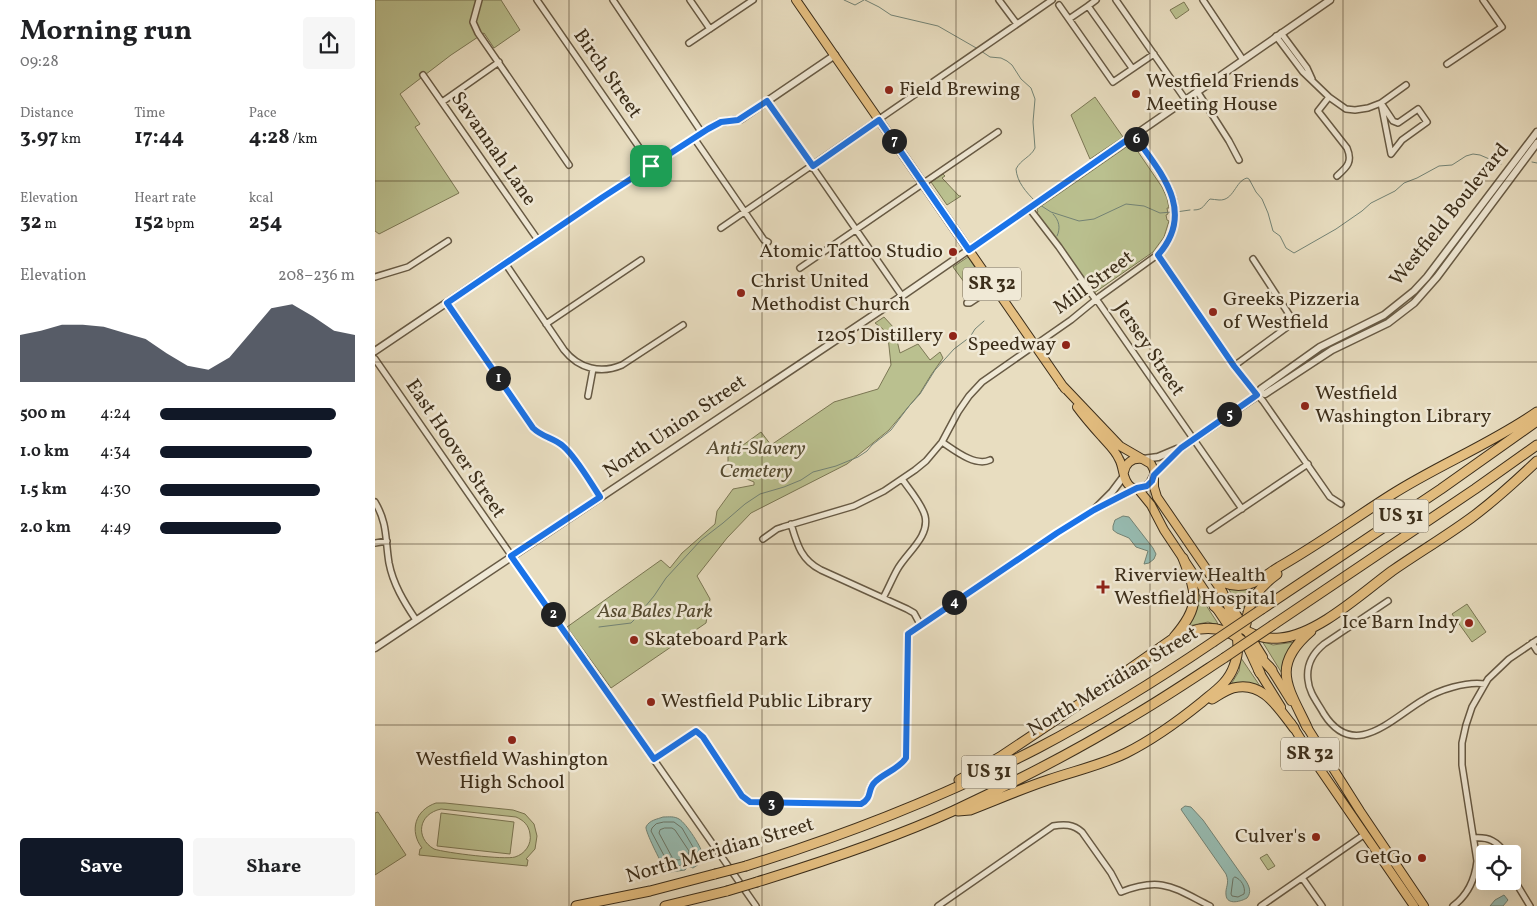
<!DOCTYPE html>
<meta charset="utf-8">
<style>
:root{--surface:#fff;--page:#f6f6f6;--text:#202124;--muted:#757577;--accent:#111827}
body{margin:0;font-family:Vollkorn,serif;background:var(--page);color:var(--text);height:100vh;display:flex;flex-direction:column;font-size:19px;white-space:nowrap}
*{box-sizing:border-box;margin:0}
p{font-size:16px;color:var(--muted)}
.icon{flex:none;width:28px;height:28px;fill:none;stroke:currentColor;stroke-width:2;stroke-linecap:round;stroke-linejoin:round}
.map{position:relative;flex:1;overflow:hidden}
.sheet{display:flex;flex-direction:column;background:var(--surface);width:375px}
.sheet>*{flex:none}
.fabs{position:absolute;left:1101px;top:845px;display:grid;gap:10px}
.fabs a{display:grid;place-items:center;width:45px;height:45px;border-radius:5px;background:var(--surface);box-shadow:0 5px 20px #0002;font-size:25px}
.pin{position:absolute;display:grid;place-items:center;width:42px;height:42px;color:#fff;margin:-21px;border-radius:10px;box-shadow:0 2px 8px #0006}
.km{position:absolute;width:25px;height:25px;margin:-12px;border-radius:50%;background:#222;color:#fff;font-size:14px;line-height:25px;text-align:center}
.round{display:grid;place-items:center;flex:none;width:52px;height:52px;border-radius:5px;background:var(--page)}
.headline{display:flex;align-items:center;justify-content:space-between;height:85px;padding:0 20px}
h1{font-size:28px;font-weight:700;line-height:38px}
.figures{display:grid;grid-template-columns:repeat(3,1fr);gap:8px;height:85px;padding:5px 20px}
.figures div{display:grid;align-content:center}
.figures b{font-size:21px;font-weight:700}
.figures small{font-size:14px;font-weight:400}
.figures p{font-size:14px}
.chart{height:140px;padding:10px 20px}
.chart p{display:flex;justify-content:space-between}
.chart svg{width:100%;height:90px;margin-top:5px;fill:var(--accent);opacity:.7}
.cta{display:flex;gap:10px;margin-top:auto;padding:10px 20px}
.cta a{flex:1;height:58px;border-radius:5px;background:var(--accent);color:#fff;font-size:20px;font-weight:700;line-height:58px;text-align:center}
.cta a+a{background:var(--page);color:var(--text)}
ul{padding:0 20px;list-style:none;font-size:16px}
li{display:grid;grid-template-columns:80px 60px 1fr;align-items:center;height:38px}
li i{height:12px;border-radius:6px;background:var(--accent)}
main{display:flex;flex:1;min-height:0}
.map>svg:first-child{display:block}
</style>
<main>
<section class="sheet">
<div class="headline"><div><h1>Morning run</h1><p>09:28</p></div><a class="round"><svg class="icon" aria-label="share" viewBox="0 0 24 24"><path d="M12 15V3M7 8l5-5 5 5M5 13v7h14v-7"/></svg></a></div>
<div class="figures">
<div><p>Distance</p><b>3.97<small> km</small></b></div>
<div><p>Time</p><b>17:44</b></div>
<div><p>Pace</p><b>4:28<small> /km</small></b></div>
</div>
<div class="figures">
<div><p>Elevation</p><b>32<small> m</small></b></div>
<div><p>Heart rate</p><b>152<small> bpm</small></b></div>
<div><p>kcal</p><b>254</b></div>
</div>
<div class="chart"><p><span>Elevation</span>208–236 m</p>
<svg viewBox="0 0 160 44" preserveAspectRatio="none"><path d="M0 44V21L10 19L20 16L30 16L40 17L50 20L60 23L70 30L80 36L90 38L100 32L110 20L120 8L130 6L140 12L150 19L160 21V44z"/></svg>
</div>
<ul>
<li><b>500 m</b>4:24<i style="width:90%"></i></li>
<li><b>1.0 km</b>4:34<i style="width:78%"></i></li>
<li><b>1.5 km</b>4:30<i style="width:82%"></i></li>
<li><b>2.0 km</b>4:49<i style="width:62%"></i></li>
</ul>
<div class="cta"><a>Save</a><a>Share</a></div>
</section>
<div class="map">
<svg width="1162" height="906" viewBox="0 0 1162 906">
<rect width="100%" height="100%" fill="#e8ddc0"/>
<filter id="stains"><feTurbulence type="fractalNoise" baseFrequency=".004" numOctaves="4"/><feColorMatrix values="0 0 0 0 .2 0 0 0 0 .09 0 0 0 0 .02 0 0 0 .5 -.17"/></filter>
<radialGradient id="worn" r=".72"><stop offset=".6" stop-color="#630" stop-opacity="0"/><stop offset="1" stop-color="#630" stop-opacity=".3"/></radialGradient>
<path fill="#bac08f" stroke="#7b7754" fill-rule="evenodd" d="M0,0h126l19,30 -26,18 -10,-15 -33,22 -51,39 20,30 -5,3 44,66 -80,41 -4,-3z
M809,2l5,8 -13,9 -6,-9z
M720,97l28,40 -33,22 -19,-44z
M757,143l30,44 5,11 2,10h-2l1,6 -2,1 1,5 2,1 -5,16 -11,15 -59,41 -30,-44 -27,-36 1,-1 -1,-3z
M568,174l2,2 -3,2 2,2 15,16h2l-14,9 -16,-23z
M593,257l10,15 -14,10 -11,-15z
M509,317l10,11 6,25 18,-9 12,16 10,-8 3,6 -12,17 -11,18 -31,37 -42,34 -96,49 -24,25 -30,38 13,23 -4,24 -95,65 -44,-61 94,-67 9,8 12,-15 33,-29 2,-13 16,-22 21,-4v-3l-17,-7 -9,-12v-7l33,-24 10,13 63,-43 44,-13 13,-24 -3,-28 -5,-8 -8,-6z
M878,587l-8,14 -1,11 -2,-1 -14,-23z
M823,593l19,29 1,3 -10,-3 -20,4 7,-14z
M1092,604l19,28 -14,10 -20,-28z
M887,641l11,4 22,-3 -12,33z
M866,658l19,28v2l-30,-2 9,-15z
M61,803h9l68,7 12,4 9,10 3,12 -2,13 -9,10 2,1 -1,6 -108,-11 1,-6 2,-1c-13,-17 -7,-38 14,-45zM66,809l75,8c7,3 13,8 14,17 2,10 -5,20 -15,23 -10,3 -69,-4 -81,-8 -19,-11 -16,-35 7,-40z
M3,812l28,43 -31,20v-62z
M66,813l73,9 -4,32 -73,-8z
M892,854l8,12 -7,4 -8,-12z"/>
<path fill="#97bcb2" stroke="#738375" d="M748,516l6,1 24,31 3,6 -2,5 -5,4 -5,1 4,-13 -12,-4 -7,-9 -12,-5 -4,-3v-4l2,-6z
M810,806l6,1 12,13 43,61c3,5 6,11 1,17 -5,3 -20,8 -21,-3 -1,-8 4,-11 0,-21l-44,-63 -1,-2z
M288,817c6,0 11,-1 16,2 7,4 24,30 24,37 -1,6 -5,9 -10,12l-5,-2 -3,4 -14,2c-4,-2 -4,-1 -7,-5 -3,-4 -19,-36 -18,-40 3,-7 12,-8 17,-10z
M1129,895l4,5 -5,6h-13l5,-6z"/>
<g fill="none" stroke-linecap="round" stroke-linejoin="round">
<path stroke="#6a7566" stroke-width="1" d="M289,822h10l8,6 15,26v5l-2,2 -8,1 -5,3 -10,2 -3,-2 -18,-34 1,-3 4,-4z
M290,828h7l3,2 14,21 -1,4 -9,5 -6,-1 -14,-26 1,-3z
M860,877c6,2 11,10 9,17l-6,3 -6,-1 -1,-2 2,-15z"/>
<path stroke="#738375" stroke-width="1" d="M469,0l11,5 9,-5
M490,0l14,7 12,8 47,11 40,23
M606,51l9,6 11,1 6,3 5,4 9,14 10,9 4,11 -2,23 2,26c-4,9 -14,11 -19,21 1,13 10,23 19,32
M1157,162l5,1
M665,205l11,7 28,9 15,-2 32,-15 18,2 16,7 12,-1
M819,210c10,0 10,-6 16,-11 3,0 6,1 9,1 15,1 16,-19 28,-22l2,1 7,13 6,7 6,14 5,18 7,5 6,12 8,5 42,-24 26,-18 9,-8 24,-12 9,-8 13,-5 22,-12 13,-1 14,-9 7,-2 7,1 21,9
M801,212l14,-2
M678,214c6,6 8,14 4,22
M224,627l32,-4 3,-3 20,-24 12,-18 35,-38 22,-17 22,-19 15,-10 24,-7 17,-7 12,-8 23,-6 22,-9 9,-6 5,-6 19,-15 18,-24 11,-12 15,-24 19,-21 16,-12 5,-8 9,-8"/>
<g stroke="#675a44" stroke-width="8">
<path id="minor" d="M104,0l-6,22 5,11 91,132
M162,0l115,166
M238,0l89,133
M315,0l20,29
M624,0l18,24
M721,0l-8,6 44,62
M741,0l69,99
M828,0l40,60
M684,5l54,77 41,-28
M694,19l19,-13
M906,33l26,35 5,11
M901,36l27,36 26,25 17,12 9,1 13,-2 13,-5 25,-18
M314,43l64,-43
M1072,64l55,-37 -19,-27
M48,75l115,165
M822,91l32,50 10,19
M954,97l-11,14 29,37c6,14 0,19 -10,28
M392,101l135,195
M67,102l57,-40
M1006,103l12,18 5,2 20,-14 9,13 -25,18 -11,14z
M319,138l70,102 4,2
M654,208l30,39 34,49 6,7 143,206
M346,228l331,-228
M783,255l76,111 12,16 17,19 67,96 11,7
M130,263l59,87c15,19 37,24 58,15l61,-40
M425,268l198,-136
M0,277l33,-10 40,-26
M71,303l87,125c9,9 21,10 30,18 13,11 27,36 37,51
M592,303h3l24,-16
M171,324l95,-64
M0,359c126,183 254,364 381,547
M859,366l60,-44 -41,-63
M213,396l5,-27
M567,442c12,8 33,25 48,18
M0,502c13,22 10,37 14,61 4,21 15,39 27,57
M416,524c6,20 10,36 30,46l86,39 7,4 6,11
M835,530l98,-66
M388,539l14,-10 6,-2 71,-21 30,-15 31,-21 11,-9 16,-19 16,-30 11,-16 13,-14 89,-62 28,-23 61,-44 8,-11 5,-14 2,-14 -1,-13 -6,-16 -34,-50
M0,543l12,-2
M508,598c5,-9 9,-19 14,-28 9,-17 33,-33 28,-54 -3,-12 -16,-27 -23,-37
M1013,601l-64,43c-11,9 -18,21 -16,36 1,13 10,23 16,34 30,47 67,5 99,-14 15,-10 44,-19 62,-16
M1157,643l5,8
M279,759l42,-28 7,6 39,59 8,6 105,2c19,0 10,-13 19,-22 10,-9 25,-12 32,-24l2,-124 149,-101 37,-23
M1099,838c15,-1 23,3 32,16
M1138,878l17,28
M928,879l19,27
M563,906l115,-80c11,-2 20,-2 29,6l29,41 10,19c41,-16 53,-4 89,14
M886,906l104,-72
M1078,906c15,-11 22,-27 24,-45l-15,-96v-22l4,-18 6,-18 16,-28 21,-20 28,-19"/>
</g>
<g stroke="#675a44" stroke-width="9">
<path id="tertiary" d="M0,351l228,-154 99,-64 16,-10 23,-4 94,-64
M886,393l4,1 67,-44 56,-27 26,-20 23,-26 100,-134
M768,459l15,-2 19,-8
M779,475l27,-27 80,-55v-4l59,-42 64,-32 30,-24 13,-14 110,-145
M720,509l17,-17 12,-16
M719,510l43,-22
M0,648l527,-352 428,-296"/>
</g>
<g stroke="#3c2e1a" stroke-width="10">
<path id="primary" d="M421,0l269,389
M687,385l58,61 31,18 3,6v17l3,10 66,96
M702,407c8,11 16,20 25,30 6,7 13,13 17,22 5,8 3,22 12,28 10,5 19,-1 22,-10
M749,472c2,-10 9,-14 18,-13
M763,489l13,16 13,25 69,103
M858,609l30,48
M894,666l22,35
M883,670l23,37
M916,723l22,36 101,147
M930,724l55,87 64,95"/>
</g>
<g stroke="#3c2e1a" stroke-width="11">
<path id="motorway" d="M835,574c11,9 25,14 39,10 11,-3 20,-11 30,-17 39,-22 74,-48 112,-72 47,-30 100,-51 146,-83
M839,606c20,16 37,35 66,32 37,-3 82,-45 112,-67 26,-18 53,-34 79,-53 23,-17 45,-37 66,-57
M887,609l179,-120 96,-68
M871,624c2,-22 13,-37 31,-50
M898,625l202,-136 62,-44
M799,637c27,-31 23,-43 9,-79
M873,647l12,26
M837,699c7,-4 14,-9 21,-11 30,-8 46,21 61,40
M932,727c-19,-40 -37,-61 4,-96
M584,780l41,-23 81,-54 93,-65c9,-3 17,-7 26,-9 33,-5 52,20 72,41
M583,811l12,-1c26,-10 51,-21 78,-30 26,-9 54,-15 78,-27 24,-12 55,-34 76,-51 13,-11 26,-19 32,-36 10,-26 -1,-53 -13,-76
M371,866c100,-31 199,-70 292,-118 61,-32 119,-68 175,-106
M382,882c65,-20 135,-43 196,-71 60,-28 119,-58 175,-92 33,-19 64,-40 96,-61
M201,906l74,-15 65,-17
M290,906l62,-15"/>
</g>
<use href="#minor" stroke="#f0e9d6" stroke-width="5"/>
<use href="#tertiary" stroke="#f0e9d6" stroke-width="6"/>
<use href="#primary" stroke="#e4be80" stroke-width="8"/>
<use href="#motorway" stroke="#e4be80" stroke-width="9"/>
<g stroke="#3c2e1a" stroke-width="11" stroke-linecap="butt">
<path id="motorway-bridge" d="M838,642l49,-33
M849,658l49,-33
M340,874l31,-8
M352,891l30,-9"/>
</g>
<use href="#motorway-bridge" stroke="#e4be80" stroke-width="9"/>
</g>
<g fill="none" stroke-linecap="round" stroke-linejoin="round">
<g stroke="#fff" stroke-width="10">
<path id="route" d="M392,101l46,65 66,-46 90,130 165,-115c26,37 63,76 24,120l76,111 23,29 -76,53 -27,27 -2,6 -5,5 -10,2 -14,7 -29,15 -37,23 -149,101 -2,124c-7,11 -22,15 -31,24 -8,7 -2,16 -14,22l-111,-2 -8,-6 -39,-59 -7,-6 -42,28 -143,-203 89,-59c-10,-15 -24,-40 -37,-51 -9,-8 -21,-9 -30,-18l-86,-125 156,-106 105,-68 13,-7 17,-2z"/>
</g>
<use href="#route" stroke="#1a73e8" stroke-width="6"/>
</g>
<path fill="none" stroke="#3c2e1a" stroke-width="1" stroke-opacity="0.55" d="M194,0v906M387,0v906M581,0v906M775,0v906M968,0v906M0,181h1162M0,362h1162M0,544h1162M0,725h1162"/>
<g fill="#8f2418" stroke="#f0e9d6" stroke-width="2">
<circle cx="514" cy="90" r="5"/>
<circle cx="761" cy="94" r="5"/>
<circle cx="578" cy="252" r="5"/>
<circle cx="366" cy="293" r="5"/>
<circle cx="838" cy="312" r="5"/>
<circle cx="578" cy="336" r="5"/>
<circle cx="691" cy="345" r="5"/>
<circle cx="930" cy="406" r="5"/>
<path d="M725.5 579.5h5v5h5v5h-5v5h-5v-5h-5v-5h5z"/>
<circle cx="1094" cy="623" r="5"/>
<circle cx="259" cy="640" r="5"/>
<circle cx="276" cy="702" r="5"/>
<circle cx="137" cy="740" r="5"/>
<circle cx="941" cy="837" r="5"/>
<circle cx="1047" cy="858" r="5"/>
</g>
<g text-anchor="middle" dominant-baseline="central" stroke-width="5" stroke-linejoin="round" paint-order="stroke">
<g fill="#f0e9d6" stroke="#726652" stroke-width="1">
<rect x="588" y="267.5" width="58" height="33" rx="4"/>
<rect x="998.5" y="499.5" width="55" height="33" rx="4"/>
<rect x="906" y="737.5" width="58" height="33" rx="4"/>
<rect x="586.5" y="755.5" width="55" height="33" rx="4"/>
</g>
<g font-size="19" font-weight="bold" fill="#3c2e1a">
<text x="617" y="284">SR 32</text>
<text x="1026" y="516">US 31</text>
<text x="935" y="754">SR 32</text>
<text x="614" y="772">US 31</text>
</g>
<g font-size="20" fill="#3c2e1a" stroke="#f0e9d6">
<text transform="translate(232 74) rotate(55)">Birch Street</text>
<text transform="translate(118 149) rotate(55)">Savannah Lane</text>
<text transform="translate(1075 215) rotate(-51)">Westfield Boulevard</text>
<text transform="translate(719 283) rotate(-36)">Mill Street</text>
<text transform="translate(774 349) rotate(56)">Jersey Street</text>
<text transform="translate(300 427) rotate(-34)">North Union Street</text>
<text transform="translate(80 449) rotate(56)">East Hoover Street</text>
<text transform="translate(738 682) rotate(-31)">North Meridian Street</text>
<text transform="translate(345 851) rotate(-16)">North Meridian Street</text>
</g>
<g font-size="20" fill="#3c2e1a" stroke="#f0e9d6" text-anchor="start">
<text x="771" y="82">Westfield Friends<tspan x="771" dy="23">Meeting House</tspan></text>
<text x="524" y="90">Field Brewing</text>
<text x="568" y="252" text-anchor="end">Atomic Tattoo Studio</text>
<text x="376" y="282">Christ United<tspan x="376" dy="23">Methodist Church</tspan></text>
<text x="848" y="300">Greeks Pizzeria<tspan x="848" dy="23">of Westfield</tspan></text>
<text x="568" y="336" text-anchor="end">1205 Distillery</text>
<text x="681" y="345" text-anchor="end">Speedway</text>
<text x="940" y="394">Westfield<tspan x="940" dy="23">Washington Library</tspan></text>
<text x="739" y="576">Riverview Health<tspan x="739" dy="23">Westfield Hospital</tspan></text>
<text x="1084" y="623" text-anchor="end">Ice Barn Indy</text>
<text x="269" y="640">Skateboard Park</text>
<text x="286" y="702">Westfield Public Library</text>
<text x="137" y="760" text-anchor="middle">Westfield Washington<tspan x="137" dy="23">High School</tspan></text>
<text x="931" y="837" text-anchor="end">Culver's</text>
<text x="1037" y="858" text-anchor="end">GetGo</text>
</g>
<g font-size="20" font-style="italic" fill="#554b31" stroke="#f0e9d6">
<text x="381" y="449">Anti-Slavery<tspan x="381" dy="23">Cemetery</tspan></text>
<text x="280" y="612">Asa Bales Park</text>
</g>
</g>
<rect width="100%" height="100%" filter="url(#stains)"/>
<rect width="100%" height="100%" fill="url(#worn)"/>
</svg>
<div class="fabs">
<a><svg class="icon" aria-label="locate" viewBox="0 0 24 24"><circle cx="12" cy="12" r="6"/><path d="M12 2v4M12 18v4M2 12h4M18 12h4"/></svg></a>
</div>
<div class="pin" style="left:276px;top:166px;background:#1e9e55"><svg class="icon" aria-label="arrive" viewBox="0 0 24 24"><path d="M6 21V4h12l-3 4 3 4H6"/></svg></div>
<b class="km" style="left:123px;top:378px">1</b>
<b class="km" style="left:178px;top:614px">2</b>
<b class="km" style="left:396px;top:803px">3</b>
<b class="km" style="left:579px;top:602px">4</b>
<b class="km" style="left:854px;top:414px">5</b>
<b class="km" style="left:761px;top:139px">6</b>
<b class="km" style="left:519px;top:141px">7</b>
</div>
</main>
